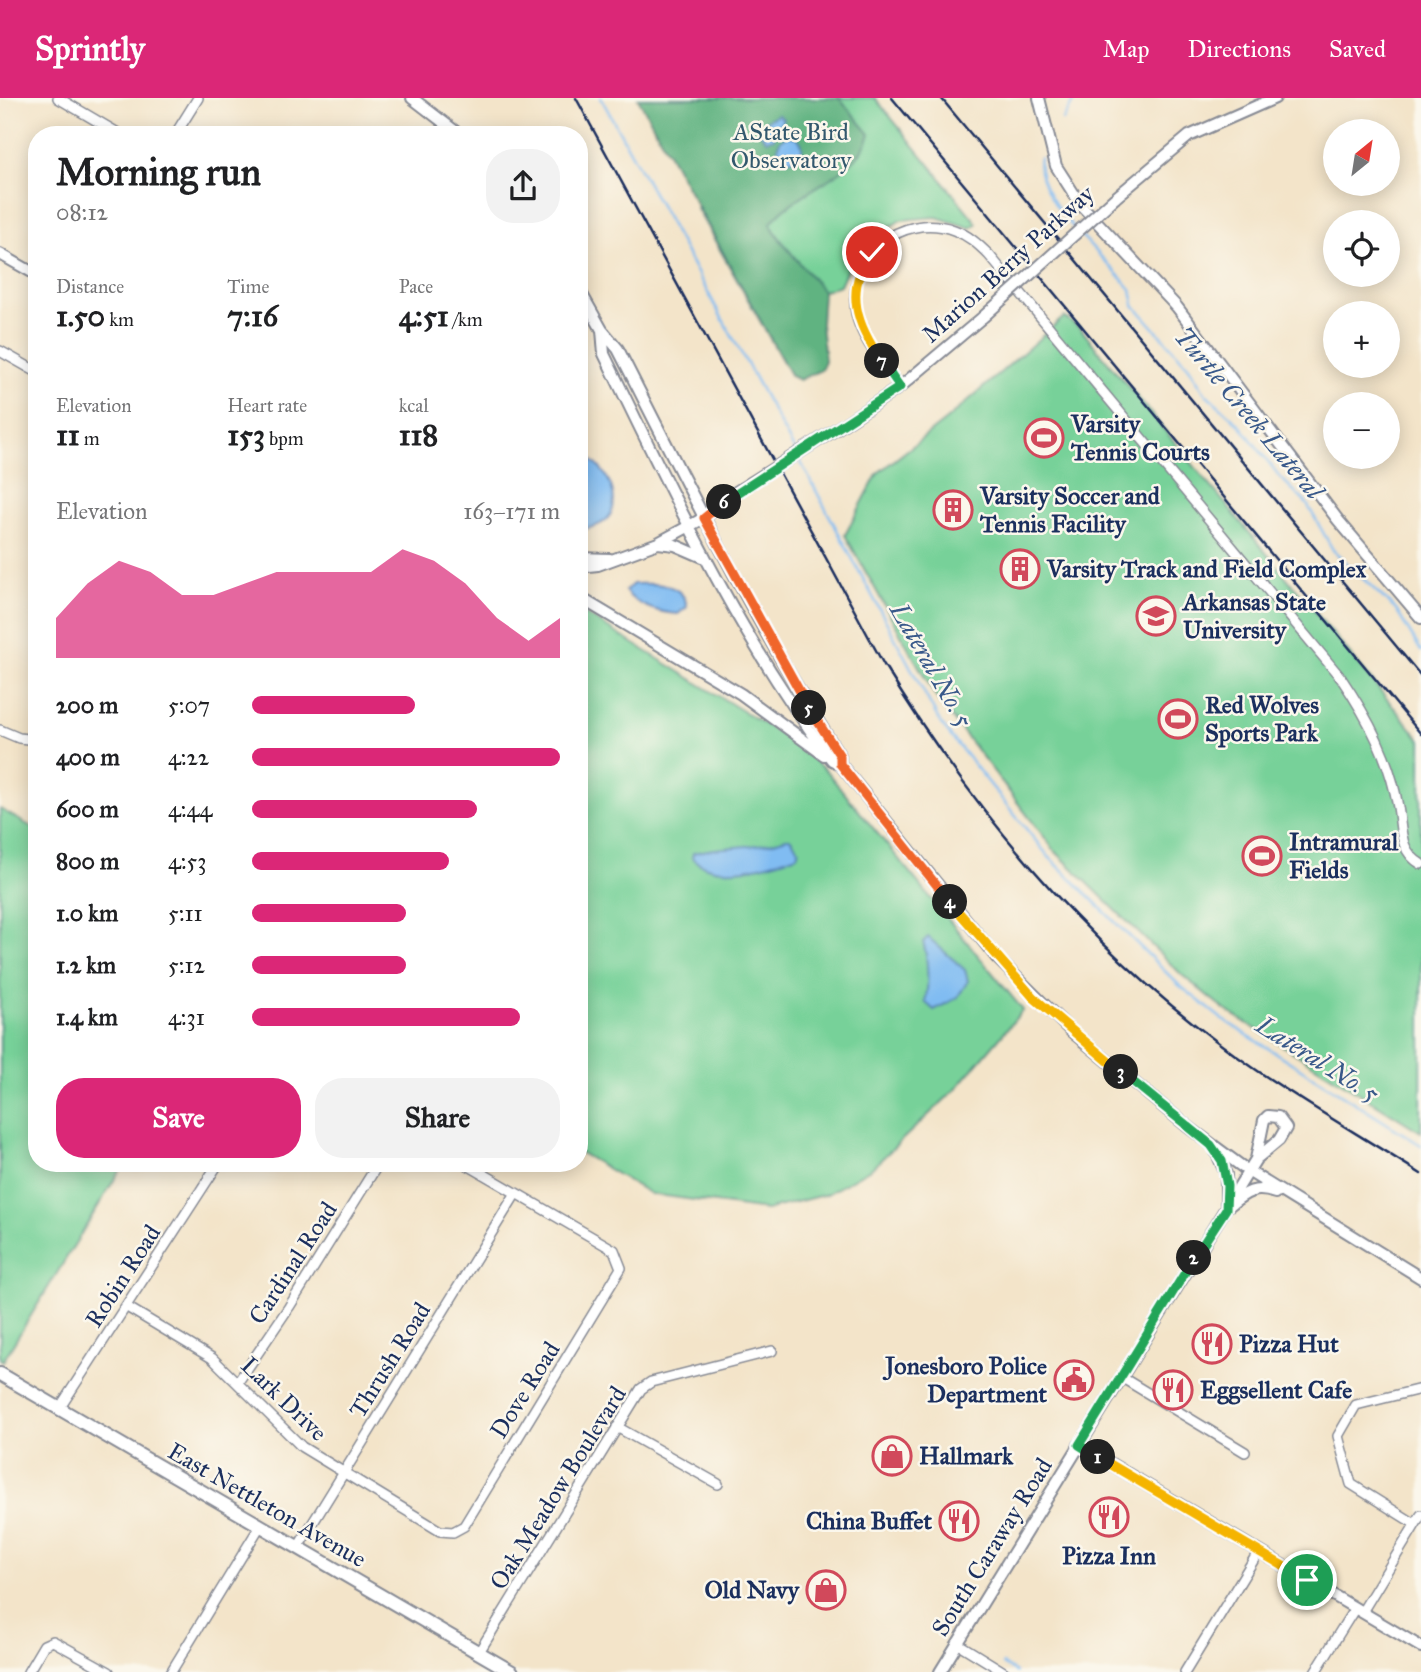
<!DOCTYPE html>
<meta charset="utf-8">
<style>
:root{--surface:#fff;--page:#f2f2f2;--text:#202124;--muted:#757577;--accent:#db2777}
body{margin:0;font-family:"IM FELL Great Primer",serif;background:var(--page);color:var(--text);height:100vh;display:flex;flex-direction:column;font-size:26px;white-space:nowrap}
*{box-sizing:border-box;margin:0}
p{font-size:23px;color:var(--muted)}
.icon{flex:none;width:38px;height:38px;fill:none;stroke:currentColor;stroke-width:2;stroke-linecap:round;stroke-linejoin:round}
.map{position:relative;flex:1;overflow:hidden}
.details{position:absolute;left:28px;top:28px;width:560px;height:1046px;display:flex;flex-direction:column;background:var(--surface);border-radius:28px;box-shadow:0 4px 18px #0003}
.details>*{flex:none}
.needle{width:46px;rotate:30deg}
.controls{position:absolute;left:1323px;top:21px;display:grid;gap:14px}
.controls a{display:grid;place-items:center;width:77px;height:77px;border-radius:50%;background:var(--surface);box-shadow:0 4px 18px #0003;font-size:35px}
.pin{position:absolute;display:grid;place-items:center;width:60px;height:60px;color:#fff;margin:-30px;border:4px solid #fff;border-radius:50%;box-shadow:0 2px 7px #0007}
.km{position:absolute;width:35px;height:35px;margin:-18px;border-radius:50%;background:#222;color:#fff;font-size:19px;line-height:35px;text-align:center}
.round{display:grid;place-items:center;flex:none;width:74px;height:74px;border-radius:28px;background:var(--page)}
.overview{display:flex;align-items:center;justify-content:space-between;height:119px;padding:0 28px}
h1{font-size:38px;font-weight:800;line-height:52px}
.stats{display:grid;grid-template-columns:repeat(3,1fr);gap:10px;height:119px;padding:7px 28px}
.stats div{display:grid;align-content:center}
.stats b{font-size:30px;font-weight:800}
.stats small{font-size:19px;font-weight:400}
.stats p{font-size:19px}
.chart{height:196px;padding:14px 28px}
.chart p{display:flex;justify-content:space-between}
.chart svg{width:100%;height:126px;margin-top:7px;fill:var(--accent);opacity:.7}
.action{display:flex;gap:14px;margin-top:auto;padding:14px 28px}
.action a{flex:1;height:80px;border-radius:28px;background:var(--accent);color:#fff;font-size:28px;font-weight:800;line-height:80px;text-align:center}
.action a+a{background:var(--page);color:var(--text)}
ul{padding:0 28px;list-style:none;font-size:23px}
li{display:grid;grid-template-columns:112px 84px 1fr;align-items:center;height:52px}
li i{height:18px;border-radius:9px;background:var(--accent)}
header{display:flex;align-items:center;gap:42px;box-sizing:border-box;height:98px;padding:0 35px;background:var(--accent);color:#fff}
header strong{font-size:33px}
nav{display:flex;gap:38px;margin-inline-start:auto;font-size:24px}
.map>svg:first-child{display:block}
</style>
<header>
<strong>Sprintly</strong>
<nav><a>Map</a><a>Directions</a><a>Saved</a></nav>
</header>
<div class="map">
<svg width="1421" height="1574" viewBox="0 0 1421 1574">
<rect width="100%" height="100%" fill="#fbf7ec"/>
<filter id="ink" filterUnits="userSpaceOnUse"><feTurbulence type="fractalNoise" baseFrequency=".0143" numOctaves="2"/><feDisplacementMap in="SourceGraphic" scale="14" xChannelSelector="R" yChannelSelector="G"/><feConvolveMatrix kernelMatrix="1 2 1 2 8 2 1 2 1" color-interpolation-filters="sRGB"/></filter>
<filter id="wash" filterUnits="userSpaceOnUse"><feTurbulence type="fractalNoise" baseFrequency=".00686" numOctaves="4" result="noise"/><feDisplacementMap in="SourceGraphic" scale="28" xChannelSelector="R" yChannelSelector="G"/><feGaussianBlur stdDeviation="1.57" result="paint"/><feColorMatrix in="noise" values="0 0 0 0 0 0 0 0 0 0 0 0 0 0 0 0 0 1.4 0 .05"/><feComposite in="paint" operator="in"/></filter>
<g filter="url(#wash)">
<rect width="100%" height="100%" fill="#f3e4c9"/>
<path fill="#77d199" stroke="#49807c" stroke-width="2" d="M766,0h109l102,125 -6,5 -35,-11 -35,3 -38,24 -9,10 -14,31 -17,6 -3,17 3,58 -24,14 -8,-4 -94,-167z
M1064,219l16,11 341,412v392l-197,-123 -42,-34 -127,-124 -119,-154 -91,-162 33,-62 68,-53z
M579,512l216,133 32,29 196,238 -67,79 -84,79 -45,26 -61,16 -115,-16 -72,-42z
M0,711l37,21v334h87l-121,197 -3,-2z"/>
<path fill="#61b381" stroke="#3e7170" stroke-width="2" d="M638,0h201l31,36c-11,41 -75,56 -99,89 2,12 42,55 52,68l-2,33 4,37 -4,9 -22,10 -8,-4z"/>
<path fill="#80bcf2" stroke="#4e76a8" stroke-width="2" d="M778,17l5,4 -9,19 -7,2 -8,-8 8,-12z
M778 50a12 12 0 1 1 24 0a12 12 0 1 1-24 0Z
M585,358c34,19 45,72 -6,73v-72z
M633,486c20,-1 51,-2 54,23l-9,7c-18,-1 -42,-8 -53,-23z
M786,740h4l9,12 -2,5c-29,10 -80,27 -105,3l1,-5c32,-9 62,-3 93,-15z
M928,839l37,33 3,11 -11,17 -23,12 -9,-8c4,-15 3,-45 -2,-60z"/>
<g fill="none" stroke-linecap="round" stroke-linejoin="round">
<path stroke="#80bcf2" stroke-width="2.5" d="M601,0l194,353
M1063,22l12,-22
M1040,60c-5,22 20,55 34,70
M1079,135l52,56 3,16 55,62 16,26 35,32 40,52 27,27 26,46 63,60 25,41
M798,359l143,267 108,133 130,128 43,34 199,126
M1003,1566l13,8"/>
</g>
</g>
<g filter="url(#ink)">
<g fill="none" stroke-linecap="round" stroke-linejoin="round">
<g stroke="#878a94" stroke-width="12">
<path id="minor" d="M58,0l63,37
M175,37l23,-37
M0,253l37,21
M900,289c-15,-22 -39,-47 -44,-74 -10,-56 45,-102 98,-83 14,5 24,14 35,25l352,423c27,40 49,81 57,129 4,23 1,44 23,57
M0,632l19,8 18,2
M127,1209l85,51 90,89 138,84 13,1 11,-6 157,-258 -7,-18 -148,-86
M1121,1279l124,75
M238,1284l51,-75 89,-143
M59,1311l159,-245
M617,1329l101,57
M1415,1426l-64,-40 -13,-48 18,-31 65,-16
M298,1449l218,-354
M1362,1514l59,-97
M957,1545l47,29
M479,1554l162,-263 10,-7 121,-31
M28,1574l16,-27 9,-4 56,31
M171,1574l89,-146
M1185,1574l74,-121
M1315,1574l40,-64"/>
</g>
<g stroke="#878a94" stroke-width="14">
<path id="tertiary" d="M412,0l48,37
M1039,0l17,68 25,39 96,102 161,213 83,98
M1115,100l74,-62 86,-38
M0,156l37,21
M579,191l23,41 16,19c70,137 138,277 222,407v8l157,194 74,73 116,95 61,45 173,107
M602,232l2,24c68,139 134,283 228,406l8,4
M838,330l62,-41 83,-70
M658,445l17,2 30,13
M579,460l31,1
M579,469l19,-2 60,-22 46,-25 29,-24
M579,499l162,97 83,61
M1215,1051l11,25v30
M1230,1107c16,-13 25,-19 45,-12
M1079,1347l342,202
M940,1574l316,-513 8,-39 4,-4 10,1 8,11 -7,12 -23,19"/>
</g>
<g stroke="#878a94" stroke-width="16">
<path id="secondary" d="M0,1276l512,298"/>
</g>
<use href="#minor" stroke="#fff" stroke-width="9"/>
<use href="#tertiary" stroke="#fff" stroke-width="10"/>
<use href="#secondary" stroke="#fff" stroke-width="12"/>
<path stroke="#1b2f5e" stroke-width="2.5" d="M576,0l308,567c97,158 217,298 371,404 54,37 111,70 166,105
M892,0l529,636
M941,0l480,578"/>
<g stroke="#878a94" stroke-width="14" stroke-linecap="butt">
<path id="tertiary-bridge" d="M983,219l132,-119
M733,396l105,-66"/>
</g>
<use href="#tertiary-bridge" stroke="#fff" stroke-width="10"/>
</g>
</g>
<g fill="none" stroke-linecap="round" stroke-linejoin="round" filter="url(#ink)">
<g stroke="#fff" stroke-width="14">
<path id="split-1" d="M1098,1359l209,123"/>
</g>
<g stroke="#fff" stroke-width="14">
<path id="split-2" d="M1098,1359l-19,-12 115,-187"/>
</g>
<g stroke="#fff" stroke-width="14">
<path id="split-3" d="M1121,974l90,73 11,16 5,25 -1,23 -32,49"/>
</g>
<g stroke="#fff" stroke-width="14">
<path id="split-4" d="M950,804l83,95 88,75"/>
</g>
<g stroke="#fff" stroke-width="14">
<path id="split-5" d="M809,610l31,48v8l110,138"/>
</g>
<g stroke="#fff" stroke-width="14">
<path id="split-6" d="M724,404l-20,16 105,190"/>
</g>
<g stroke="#fff" stroke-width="14">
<path id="split-7" d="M724,404l176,-115 -18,-26"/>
</g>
<g stroke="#fff" stroke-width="14">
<path id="split-8" d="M872,154c-29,38 -15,74 10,109"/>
</g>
<use href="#split-1" stroke="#f5b400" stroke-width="9"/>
<use href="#split-2" stroke="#22a559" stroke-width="9"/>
<use href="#split-3" stroke="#22a559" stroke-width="9"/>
<use href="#split-4" stroke="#f5b400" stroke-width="9"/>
<use href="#split-5" stroke="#f0652b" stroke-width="9"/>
<use href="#split-6" stroke="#f0652b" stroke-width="9"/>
<use href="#split-7" stroke="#22a559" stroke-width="9"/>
<use href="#split-8" stroke="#f5b400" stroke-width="9"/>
</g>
<defs>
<g id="stadium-ring" transform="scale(2.0125)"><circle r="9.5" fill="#fbf7ec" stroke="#d1495b" stroke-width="1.5"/><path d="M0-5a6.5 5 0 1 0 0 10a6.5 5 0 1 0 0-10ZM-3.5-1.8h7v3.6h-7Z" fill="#d1495b"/></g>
<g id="building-ring" transform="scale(2.0125)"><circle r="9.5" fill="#fbf7ec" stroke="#d1495b" stroke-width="1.5"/><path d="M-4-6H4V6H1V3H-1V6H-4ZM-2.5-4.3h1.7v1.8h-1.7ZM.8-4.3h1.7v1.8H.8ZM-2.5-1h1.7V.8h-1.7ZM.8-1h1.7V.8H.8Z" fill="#d1495b"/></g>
<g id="university-ring" transform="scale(2.0125)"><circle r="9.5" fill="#fbf7ec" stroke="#d1495b" stroke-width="1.5"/><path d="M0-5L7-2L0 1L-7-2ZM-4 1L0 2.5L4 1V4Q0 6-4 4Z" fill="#d1495b"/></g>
<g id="restaurant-ring" transform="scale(2.0125)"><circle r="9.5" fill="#fbf7ec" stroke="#d1495b" stroke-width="1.5"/><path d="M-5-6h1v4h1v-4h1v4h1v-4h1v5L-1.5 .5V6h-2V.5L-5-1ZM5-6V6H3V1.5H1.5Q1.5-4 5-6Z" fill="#d1495b"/></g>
<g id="civic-ring" transform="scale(2.0125)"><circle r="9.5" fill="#fbf7ec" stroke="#d1495b" stroke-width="1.5"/><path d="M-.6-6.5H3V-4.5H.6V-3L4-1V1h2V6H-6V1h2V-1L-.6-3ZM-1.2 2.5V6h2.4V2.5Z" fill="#d1495b"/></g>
<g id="shop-ring" transform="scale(2.0125)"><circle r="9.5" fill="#fbf7ec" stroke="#d1495b" stroke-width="1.5"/><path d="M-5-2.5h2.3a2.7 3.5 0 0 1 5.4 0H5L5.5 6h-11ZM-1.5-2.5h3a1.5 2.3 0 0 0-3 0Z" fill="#d1495b"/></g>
</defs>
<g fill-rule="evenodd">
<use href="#stadium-ring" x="1044" y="340"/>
<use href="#building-ring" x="953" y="412"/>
<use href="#building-ring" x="1020" y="471"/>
<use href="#university-ring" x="1156" y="518"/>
<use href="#stadium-ring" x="1178" y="621"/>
<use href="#stadium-ring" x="1262" y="758"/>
<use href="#restaurant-ring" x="1212" y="1246"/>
<use href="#civic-ring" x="1074" y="1282"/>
<use href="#restaurant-ring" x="1173" y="1292"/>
<use href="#shop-ring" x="892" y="1358"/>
<use href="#restaurant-ring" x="1109" y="1419"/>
<use href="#restaurant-ring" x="959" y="1423"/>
<use href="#shop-ring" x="826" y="1492"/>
</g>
<g text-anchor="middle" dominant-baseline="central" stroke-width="5" stroke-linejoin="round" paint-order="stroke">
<g font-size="24" fill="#32586d" stroke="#fbf7ec">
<text x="791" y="34">AState Bird<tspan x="791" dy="28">Observatory</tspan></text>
</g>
<g font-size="24" fill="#1b2f5e" stroke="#fbf7ec">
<text transform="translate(1008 166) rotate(-42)">Marion Berry Parkway</text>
<text transform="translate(293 1165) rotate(-57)">Cardinal Road</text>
<text transform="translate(123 1178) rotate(-57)">Robin Road</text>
<text transform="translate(390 1262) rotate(-58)">Thrush Road</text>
<text transform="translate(525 1292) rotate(-58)">Dove Road</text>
<text transform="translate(284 1301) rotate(44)">Lark Drive</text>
<text transform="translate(558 1390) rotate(-58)">Oak Meadow Boulevard</text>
<text transform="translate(267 1407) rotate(30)">East Nettleton Avenue</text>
<text transform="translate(992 1449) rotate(-58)">South Caraway Road</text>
</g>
<g font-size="24" font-weight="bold" fill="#1b2f5e" stroke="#fbf7ec" text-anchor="start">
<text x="1071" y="326">Varsity<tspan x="1071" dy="28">Tennis Courts</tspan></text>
<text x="980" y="398">Varsity Soccer and<tspan x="980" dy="28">Tennis Facility</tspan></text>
<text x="1047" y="471">Varsity Track and Field Complex</text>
<text x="1183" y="504">Arkansas State<tspan x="1183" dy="28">University</tspan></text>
<text x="1205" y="607">Red Wolves<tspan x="1205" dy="28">Sports Park</tspan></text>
<text x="1289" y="744">Intramural<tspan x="1289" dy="28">Fields</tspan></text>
<text x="1239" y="1246">Pizza Hut</text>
<text x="1047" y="1268" text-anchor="end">Jonesboro Police<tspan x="1047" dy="28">Department</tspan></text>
<text x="1200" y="1292">Eggsellent Cafe</text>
<text x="919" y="1358">Hallmark</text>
<text x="932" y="1423" text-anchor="end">China Buffet</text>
<text x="1109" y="1458" text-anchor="middle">Pizza Inn</text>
<text x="799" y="1492" text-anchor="end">Old Navy</text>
</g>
<g font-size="26" font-style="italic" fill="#39598a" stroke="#fbf7ec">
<text transform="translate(1249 315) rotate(50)">Turtle Creek Lateral</text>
<text transform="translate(932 567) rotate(60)">Lateral No. 5</text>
<text transform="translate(1318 961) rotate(32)">Lateral No. 5</text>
</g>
</g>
</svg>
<div class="controls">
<a><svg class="needle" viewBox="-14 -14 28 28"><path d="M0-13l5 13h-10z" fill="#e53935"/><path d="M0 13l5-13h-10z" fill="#757577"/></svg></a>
<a><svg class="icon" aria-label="locate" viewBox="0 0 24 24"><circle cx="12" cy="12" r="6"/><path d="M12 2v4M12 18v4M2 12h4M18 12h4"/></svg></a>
<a>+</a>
<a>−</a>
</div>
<div class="pin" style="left:1307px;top:1482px;background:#1e9e55"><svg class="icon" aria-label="arrive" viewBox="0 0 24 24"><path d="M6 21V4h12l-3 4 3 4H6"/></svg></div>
<div class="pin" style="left:872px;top:154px;background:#d93025"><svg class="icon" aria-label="check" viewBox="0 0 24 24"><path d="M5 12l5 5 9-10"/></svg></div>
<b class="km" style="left:1098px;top:1359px">1</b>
<b class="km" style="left:1194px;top:1160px">2</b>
<b class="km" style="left:1121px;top:974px">3</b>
<b class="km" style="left:950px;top:804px">4</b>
<b class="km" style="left:809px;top:610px">5</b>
<b class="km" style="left:724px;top:404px">6</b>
<b class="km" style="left:882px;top:263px">7</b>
<section class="details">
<div class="overview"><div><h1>Morning run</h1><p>08:12</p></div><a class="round"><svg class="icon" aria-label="share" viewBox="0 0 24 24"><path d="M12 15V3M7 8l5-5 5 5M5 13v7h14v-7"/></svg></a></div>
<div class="stats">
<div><p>Distance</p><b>1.50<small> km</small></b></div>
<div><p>Time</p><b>7:16</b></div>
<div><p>Pace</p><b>4:51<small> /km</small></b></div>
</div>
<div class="stats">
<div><p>Elevation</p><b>11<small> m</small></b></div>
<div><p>Heart rate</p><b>153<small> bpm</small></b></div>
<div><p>kcal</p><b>118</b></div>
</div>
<div class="chart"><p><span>Elevation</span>163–171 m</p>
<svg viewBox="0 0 160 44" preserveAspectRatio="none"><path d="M0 44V30L10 18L20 10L30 14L40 22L50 22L60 18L70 14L80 14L90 14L100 14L110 6L120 10L130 18L140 30L150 38L160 30V44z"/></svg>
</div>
<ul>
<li><b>200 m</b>5:07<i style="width:53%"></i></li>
<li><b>400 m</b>4:22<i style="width:100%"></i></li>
<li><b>600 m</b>4:44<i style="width:73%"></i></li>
<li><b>800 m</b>4:53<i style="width:64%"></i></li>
<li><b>1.0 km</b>5:11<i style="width:50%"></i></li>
<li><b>1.2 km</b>5:12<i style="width:50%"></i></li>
<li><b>1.4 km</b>4:31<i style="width:87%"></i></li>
</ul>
<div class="action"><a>Save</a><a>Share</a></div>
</section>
</div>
